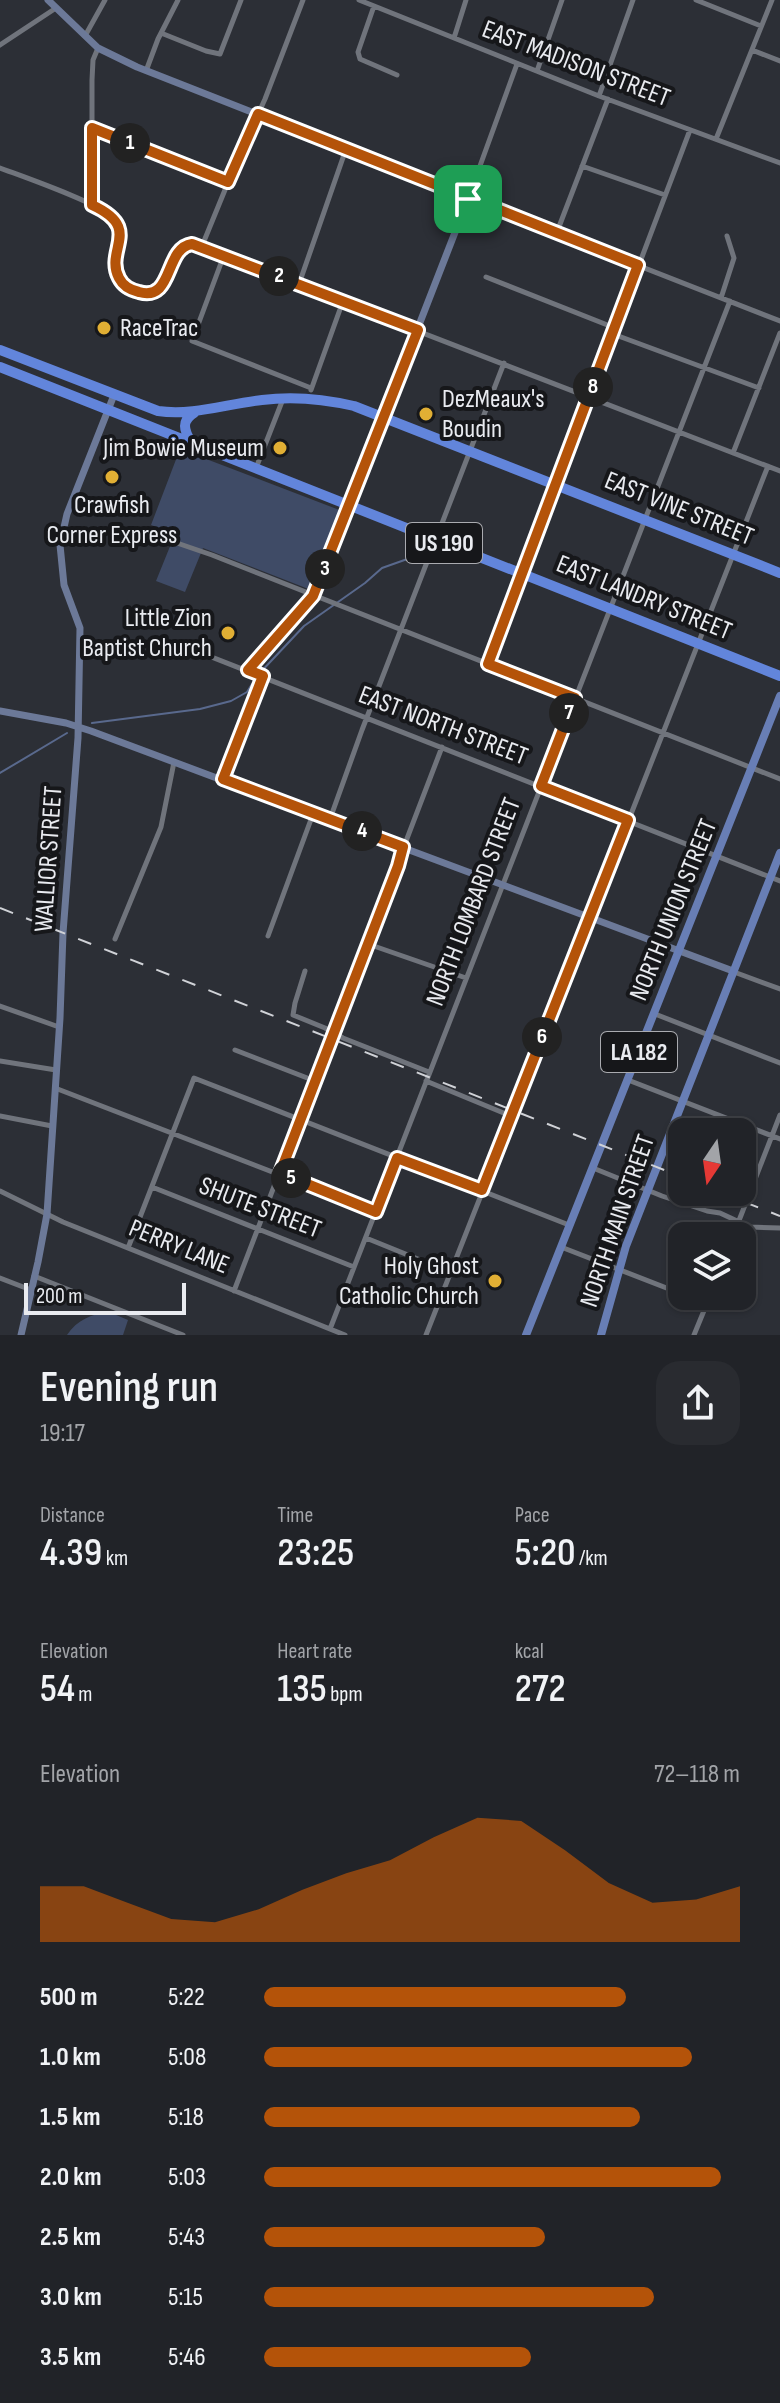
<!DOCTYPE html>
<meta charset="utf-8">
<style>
:root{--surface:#212328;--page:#292b30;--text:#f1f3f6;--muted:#a2a4a8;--line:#3e4045;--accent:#b45309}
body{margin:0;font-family:"Sofia Sans Condensed",sans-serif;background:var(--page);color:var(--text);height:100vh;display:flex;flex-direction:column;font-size:30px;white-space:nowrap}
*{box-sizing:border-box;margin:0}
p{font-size:26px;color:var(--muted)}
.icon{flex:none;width:44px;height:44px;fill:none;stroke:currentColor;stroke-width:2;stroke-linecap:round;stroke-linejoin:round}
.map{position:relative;height:1335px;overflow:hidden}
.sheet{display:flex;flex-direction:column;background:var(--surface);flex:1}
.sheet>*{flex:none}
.needle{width:52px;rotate:193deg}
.controls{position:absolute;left:668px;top:1118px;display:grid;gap:16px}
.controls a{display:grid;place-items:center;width:88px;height:88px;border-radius:16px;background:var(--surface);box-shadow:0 2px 6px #0004,0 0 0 2px var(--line);font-size:40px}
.scale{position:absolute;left:24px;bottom:20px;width:162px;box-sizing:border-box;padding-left:8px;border:4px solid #e9ebf0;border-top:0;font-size:22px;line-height:28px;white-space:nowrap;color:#e9ebf0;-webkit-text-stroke:6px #16171a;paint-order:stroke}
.pin{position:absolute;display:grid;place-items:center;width:68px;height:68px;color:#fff;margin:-34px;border-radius:16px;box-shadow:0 4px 12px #0006}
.km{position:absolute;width:40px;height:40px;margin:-20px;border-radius:50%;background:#222;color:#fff;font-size:22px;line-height:40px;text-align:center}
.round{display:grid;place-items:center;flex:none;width:84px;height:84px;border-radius:24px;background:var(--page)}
.summary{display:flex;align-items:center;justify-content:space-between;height:136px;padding:0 40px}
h1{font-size:44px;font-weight:600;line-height:60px}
.metrics{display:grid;grid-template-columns:repeat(3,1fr);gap:12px;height:136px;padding:8px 40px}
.metrics div{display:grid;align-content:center}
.metrics b{font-size:40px;font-weight:600}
.metrics small{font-size:22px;font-weight:400}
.metrics p{font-size:22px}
.chart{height:224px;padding:16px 40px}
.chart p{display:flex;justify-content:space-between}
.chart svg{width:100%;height:144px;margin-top:8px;fill:var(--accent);opacity:.7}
ul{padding:0 40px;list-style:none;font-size:26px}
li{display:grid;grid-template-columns:128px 96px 1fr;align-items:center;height:60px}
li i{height:20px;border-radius:10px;background:var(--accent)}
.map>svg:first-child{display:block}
</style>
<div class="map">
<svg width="780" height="1335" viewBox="0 0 780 1335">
<rect width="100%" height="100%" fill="#2c2f36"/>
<path fill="#3f4b66" d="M180,449l162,62 -31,79 -108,-42 -18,44 -29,-11 19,-47 -24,-9z
M109,1312l19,8 -5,15h-56c10,-15 24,-21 42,-23z"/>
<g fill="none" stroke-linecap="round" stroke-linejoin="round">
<path stroke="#59698d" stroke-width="2" d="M92,723l108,-14 31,-8 16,-9 10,-16 47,-50 61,-43 17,-15 31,-11
M0,773l67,-40"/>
<path stroke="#70747c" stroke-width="5" d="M359,0l240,96 181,67
M696,0l65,26
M374,6l-16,46 2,7 37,16
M161,33l45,18 14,3 21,-54
M85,36l20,-36
M454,38l12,-38
M0,45l56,-37
M752,50l28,11
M517,64l-49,135 312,122
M146,71l12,-32 20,-39
M537,71l25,-71
M599,96l34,-96
M92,128l136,54
M716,139l56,-139
M582,166l83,29
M0,168c21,8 102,36 113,50 20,24 -17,60 24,74 29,9 31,-26 42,-43l13,-5 588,227
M92,205v-125l1,-20 5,-12
M557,232l51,-133
M202,246l34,-83 29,-64 38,-99
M224,255l-32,86 119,47
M486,277l129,51
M299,284l47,-135
M721,298l13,-40 -7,-22
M613,334l146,54
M311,390l32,-89
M733,453l47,-120
M256,468l27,-69
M174,542l38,13 568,224
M181,645l599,236
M488,664l202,-534
M248,670l65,-74 36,-89
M223,779l40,-103
M330,819l32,-89 142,-367
M268,936l45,-122
M115,939l46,-112 13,-65
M368,944l98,34
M305,971l-10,32 -2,12 32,13 18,10 86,34
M734,972l46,17
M0,1006l59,21
M655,1014l125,49
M235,1050l80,31
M0,1061l56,9
M628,1080l152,59
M426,1081l85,35
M55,1088l321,124
M0,1116l52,10
M593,1168l69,28 45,15 13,2 30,14 30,1
M152,1187l202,80
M0,1191l63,31 282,113
M733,1236l47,-121
M366,1238l84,34
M561,1247l121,47
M128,1248l66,-170 375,147
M34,1276l149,59
M0,1278l31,12
M234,1291l208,-544
M688,1296l19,8
M330,1329l400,-1028
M426,1335l342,-869
M694,1335l16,-39"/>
<path stroke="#6c7998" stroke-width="7" d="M48,0l50,48 39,19 283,111 48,21 -119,306
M0,711l66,12 25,8 642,240
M21,1335l17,-73 9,-48 13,-196 3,-85 15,-195 2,-110 -16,-43 -4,-40 7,-31 47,-119"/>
<path stroke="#687eb5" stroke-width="8" d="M526,1335l254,-639
M601,1335l25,-89 154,-393"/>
<path stroke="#6285db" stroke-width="10" d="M0,350l158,61c35,5 68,-7 104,-11 30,-4 62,-1 92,6l426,167
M0,367l780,309
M191,442c-7,-12 -10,-21 3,-29"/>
<path stroke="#d0d2d7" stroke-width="2" stroke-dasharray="14 14" stroke-linecap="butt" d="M0,908l682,269
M719,1192l61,24"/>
</g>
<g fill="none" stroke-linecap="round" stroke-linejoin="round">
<g stroke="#fff" stroke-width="16">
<path id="route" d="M258,114l380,151 -150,399 87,34 -34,88 87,34 -146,370 -85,-32 -21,54 -96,-39 118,-307 5,-19 -180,-68 40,-103 -15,-6 65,-74 105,-266 -226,-86c-28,4 -18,58 -53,48 -9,-2 -16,-6 -20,-14 -15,-29 25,-49 -27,-73v-77l136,54z"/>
</g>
<use href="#route" stroke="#b45309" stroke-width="10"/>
</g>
<g fill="#e1af34" stroke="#16171a" stroke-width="3">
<circle cx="104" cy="328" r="8"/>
<circle cx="426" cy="414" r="8"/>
<circle cx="280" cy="448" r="8"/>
<circle cx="112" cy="477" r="8"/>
<circle cx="228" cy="633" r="8"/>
<circle cx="495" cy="1281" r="8"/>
</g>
<g text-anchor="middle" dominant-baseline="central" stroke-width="8" stroke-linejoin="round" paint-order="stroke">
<g fill="#16171a" stroke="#aaabb0" stroke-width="2">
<rect x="406" y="523" width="76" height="40" rx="6"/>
<rect x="601" y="1032" width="76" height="40" rx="6"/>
</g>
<g font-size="24" font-weight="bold" fill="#e9ebf0">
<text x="444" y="543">US 190</text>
<text x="639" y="1052">LA 182</text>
</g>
<g font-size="26" fill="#e9ebf0" stroke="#16171a">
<text transform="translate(576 64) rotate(21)">EAST MADISON STREET</text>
<text transform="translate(679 509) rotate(22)">EAST VINE STREET</text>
<text transform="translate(644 598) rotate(22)">EAST LANDRY STREET</text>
<text transform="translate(443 726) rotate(21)">EAST NORTH STREET</text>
<text transform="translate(49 859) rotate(-86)">WALLIOR STREET</text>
<text transform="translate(474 902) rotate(-69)">NORTH LOMBARD STREET</text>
<text transform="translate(674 910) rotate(-68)">NORTH UNION STREET</text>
<text transform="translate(260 1208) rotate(21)">SHUTE STREET</text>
<text transform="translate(618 1221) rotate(-71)">NORTH MAIN STREET</text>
<text transform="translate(179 1247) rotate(22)">PERRY LANE</text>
</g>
<g font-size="26" fill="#e9ebf0" stroke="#16171a" text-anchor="end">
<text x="120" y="328" text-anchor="start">RaceTrac</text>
<text x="442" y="399" text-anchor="start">DezMeaux's<tspan x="442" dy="30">Boudin</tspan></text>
<text x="264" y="448">Jim Bowie Museum</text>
<text x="112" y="505" text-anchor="middle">Crawfish<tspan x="112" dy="30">Corner Express</tspan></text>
<text x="212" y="618">Little Zion<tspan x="212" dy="30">Baptist Church</tspan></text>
<text x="479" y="1266">Holy Ghost<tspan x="479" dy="30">Catholic Church</tspan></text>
</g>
</g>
</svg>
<div class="controls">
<a><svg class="needle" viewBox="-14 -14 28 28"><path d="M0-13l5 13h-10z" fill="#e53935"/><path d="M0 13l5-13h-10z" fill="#a2a4a8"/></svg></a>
<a><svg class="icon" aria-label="layers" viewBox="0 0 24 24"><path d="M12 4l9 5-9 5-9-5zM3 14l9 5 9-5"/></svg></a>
</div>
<div class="scale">200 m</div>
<div class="pin" style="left:468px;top:199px;background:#1e9e55"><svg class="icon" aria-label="arrive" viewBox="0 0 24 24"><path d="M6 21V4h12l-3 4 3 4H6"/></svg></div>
<b class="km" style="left:130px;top:143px">1</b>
<b class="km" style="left:279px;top:276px">2</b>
<b class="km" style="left:325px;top:569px">3</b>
<b class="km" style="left:362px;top:831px">4</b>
<b class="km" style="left:291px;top:1178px">5</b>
<b class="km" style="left:542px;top:1037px">6</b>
<b class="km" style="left:569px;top:713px">7</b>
<b class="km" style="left:593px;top:387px">8</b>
</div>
<section class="sheet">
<div class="summary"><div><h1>Evening run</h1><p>19:17</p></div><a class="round"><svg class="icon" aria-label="share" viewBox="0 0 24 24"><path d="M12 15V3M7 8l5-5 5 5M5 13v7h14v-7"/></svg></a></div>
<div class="metrics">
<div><p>Distance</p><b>4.39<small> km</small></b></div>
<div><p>Time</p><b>23:25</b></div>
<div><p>Pace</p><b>5:20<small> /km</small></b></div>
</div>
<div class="metrics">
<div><p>Elevation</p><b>54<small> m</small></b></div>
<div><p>Heart rate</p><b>135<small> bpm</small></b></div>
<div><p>kcal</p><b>272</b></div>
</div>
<div class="chart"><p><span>Elevation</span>72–118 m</p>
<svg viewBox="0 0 160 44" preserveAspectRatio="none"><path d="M0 44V27L10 27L20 32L30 37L40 38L50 34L60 28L70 23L80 19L90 12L100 6L110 7L120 16L130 26L140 32L150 31L160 27V44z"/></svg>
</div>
<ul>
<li><b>500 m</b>5:22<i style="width:76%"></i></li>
<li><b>1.0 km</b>5:08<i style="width:90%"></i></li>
<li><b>1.5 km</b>5:18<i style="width:79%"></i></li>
<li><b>2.0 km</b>5:03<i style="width:96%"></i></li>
<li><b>2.5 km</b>5:43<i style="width:59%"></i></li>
<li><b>3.0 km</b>5:15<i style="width:82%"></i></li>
<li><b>3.5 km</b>5:46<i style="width:56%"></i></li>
</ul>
</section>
